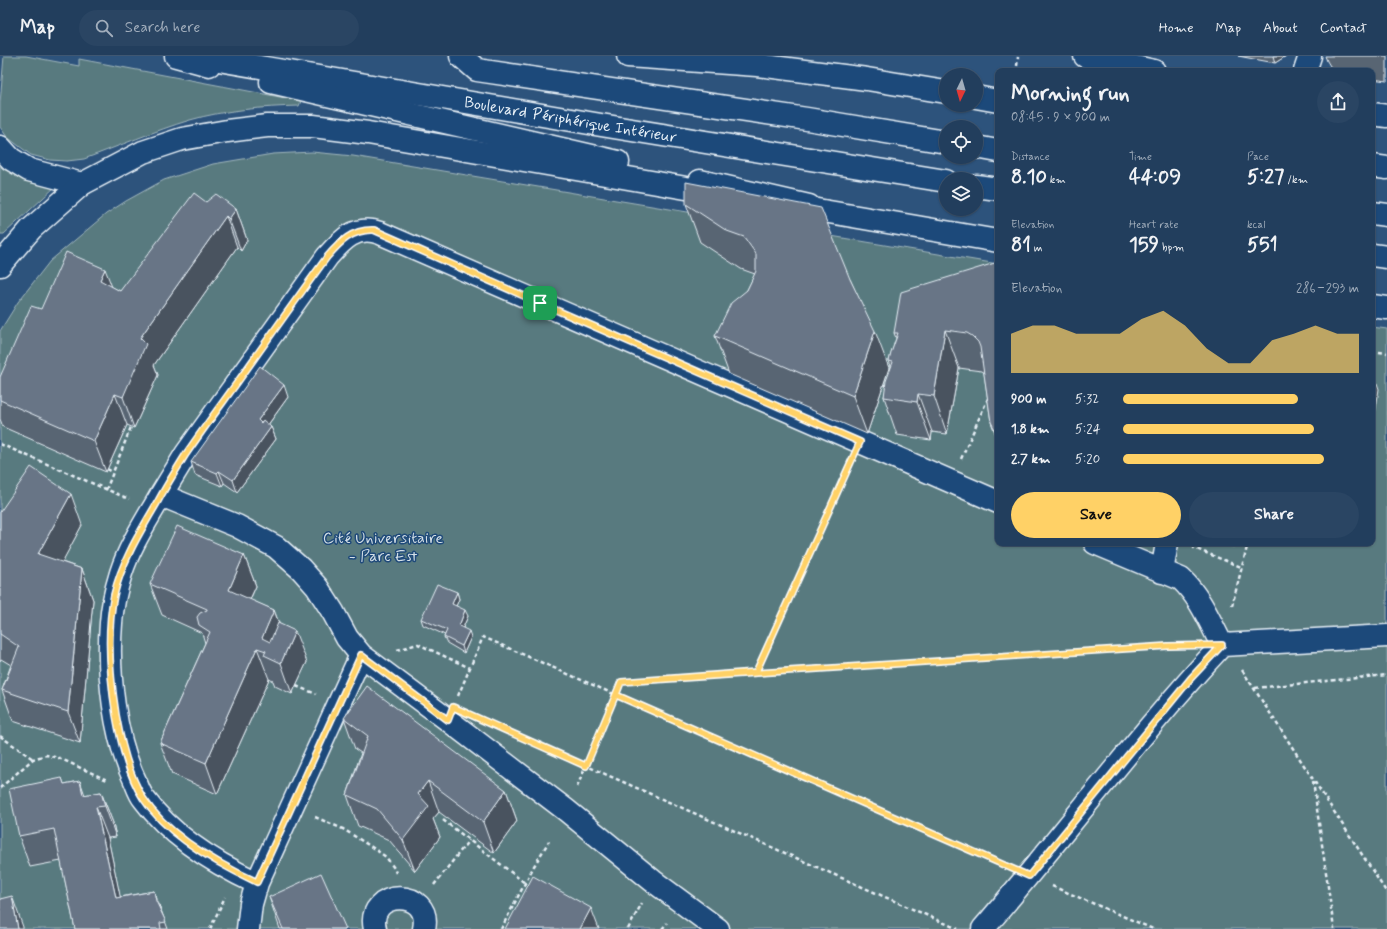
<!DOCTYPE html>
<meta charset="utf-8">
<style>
:root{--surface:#223e5d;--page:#2a4563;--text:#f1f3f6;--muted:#a2aebc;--line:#3f5772;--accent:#ffd166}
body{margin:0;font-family:Mynerve,sans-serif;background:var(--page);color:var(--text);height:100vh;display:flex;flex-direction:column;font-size:15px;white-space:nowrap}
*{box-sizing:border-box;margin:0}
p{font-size:13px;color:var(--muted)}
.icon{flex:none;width:22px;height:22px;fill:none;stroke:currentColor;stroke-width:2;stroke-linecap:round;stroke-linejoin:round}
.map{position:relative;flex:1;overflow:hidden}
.side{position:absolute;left:995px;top:12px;width:380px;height:478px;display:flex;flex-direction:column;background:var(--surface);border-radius:8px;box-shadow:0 1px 3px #0004,0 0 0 1px var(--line)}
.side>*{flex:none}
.needle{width:26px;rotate:185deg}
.tools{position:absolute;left:939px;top:12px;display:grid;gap:8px}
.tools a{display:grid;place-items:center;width:44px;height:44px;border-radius:50%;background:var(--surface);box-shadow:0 1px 3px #0004,0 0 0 1px var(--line);font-size:20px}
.pin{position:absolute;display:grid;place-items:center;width:34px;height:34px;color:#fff;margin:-17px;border-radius:8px;box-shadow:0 2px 6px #0006}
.round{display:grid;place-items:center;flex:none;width:42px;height:42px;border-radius:21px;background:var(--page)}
.headline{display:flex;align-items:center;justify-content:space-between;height:68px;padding:0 16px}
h1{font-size:22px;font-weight:700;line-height:30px}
.stats{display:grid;grid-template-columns:repeat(3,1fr);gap:6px;height:68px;padding:4px 16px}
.stats div{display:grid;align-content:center}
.stats b{font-size:20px;font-weight:700}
.stats small{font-size:11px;font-weight:400}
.stats p{font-size:11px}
.chart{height:112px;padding:8px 16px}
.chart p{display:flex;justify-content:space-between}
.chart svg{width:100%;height:72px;margin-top:4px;fill:var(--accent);opacity:.7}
.button{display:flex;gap:8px;margin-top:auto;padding:8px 16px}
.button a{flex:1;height:46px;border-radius:24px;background:var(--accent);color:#111;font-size:16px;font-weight:700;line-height:46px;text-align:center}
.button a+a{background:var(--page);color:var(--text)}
ul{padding:0 16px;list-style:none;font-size:13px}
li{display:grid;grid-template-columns:64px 48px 1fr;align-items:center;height:30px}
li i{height:10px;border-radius:5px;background:var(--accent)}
header{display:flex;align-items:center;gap:24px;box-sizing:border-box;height:56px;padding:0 20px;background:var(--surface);border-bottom:1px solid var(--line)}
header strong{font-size:19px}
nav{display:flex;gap:22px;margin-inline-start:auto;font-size:14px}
.search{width:280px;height:36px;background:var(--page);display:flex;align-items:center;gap:10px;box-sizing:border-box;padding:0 14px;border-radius:22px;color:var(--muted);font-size:15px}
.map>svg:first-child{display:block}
</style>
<header>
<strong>Map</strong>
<div class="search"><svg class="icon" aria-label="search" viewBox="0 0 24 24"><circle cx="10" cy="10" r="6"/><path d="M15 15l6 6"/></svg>Search here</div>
<nav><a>Home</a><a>Map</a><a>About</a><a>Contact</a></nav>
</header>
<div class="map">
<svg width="1387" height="873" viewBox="0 0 1387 873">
<rect width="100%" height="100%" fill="#2d537c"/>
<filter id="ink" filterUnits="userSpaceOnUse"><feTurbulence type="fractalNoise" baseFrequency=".025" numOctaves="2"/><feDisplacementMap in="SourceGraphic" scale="8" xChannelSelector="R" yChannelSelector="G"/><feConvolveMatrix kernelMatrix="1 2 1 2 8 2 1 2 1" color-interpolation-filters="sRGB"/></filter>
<g filter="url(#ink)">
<path fill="#597a7f" stroke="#a0b6bc" d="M4,0h22l53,10v-7l222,42 -2,5c-37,1 -74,4 -109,14 -36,11 -71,26 -106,39l-17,2 -17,-1 -19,-5 -24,-18 -7,-10v-24z
M312,96l41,4 645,108v279h374v-216l15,2v600h-1387v-598l18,-29 32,-41 56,-47 20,-13 38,-21 49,-16 60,-10z
M0,110l3,3 23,10 29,8 -51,47h-4z"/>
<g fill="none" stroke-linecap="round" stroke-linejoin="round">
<g stroke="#e8f1f8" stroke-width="25">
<path id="minor" d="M461,0l16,14 330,49 139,23
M1305,15l5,-15
M976,91l22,4
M1372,157l15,2
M161,439l25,-41 141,-197c15,-17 29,-33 53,-24l618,269
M1095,487l86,36c19,18 29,43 41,66
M1162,516l5,-29
M257,827c-43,-20 -85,-46 -113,-84 -4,-5 -6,-11 -8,-16 -22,-45 -29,-111 -25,-160 1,-17 5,-34 10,-50 9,-28 26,-53 40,-78l76,31 39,21 25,22 16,18 16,25 14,26 14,17 87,65 118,90 87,71 65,48
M248,873l3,-25 6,-21 104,-228
M375,873c-10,-40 58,-42 49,0
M983,873c81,-94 154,-193 239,-284l165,-9"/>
</g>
<g stroke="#e8f1f8" stroke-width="25">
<path id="major" d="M1085,0l69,15
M1372,58l15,2"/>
</g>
<g stroke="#e8f1f8" stroke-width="25">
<g id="highway">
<path d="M176,0l33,9"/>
<path id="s1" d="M195,0l406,69 345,56"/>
<path d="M628,0l129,9 110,14 79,13"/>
<path d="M271,26l347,80"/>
<path d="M976,41l22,4"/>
<path d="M0,91l11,12 18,11 53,14"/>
<path d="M1372,110l15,2"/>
<path d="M700,125l109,25"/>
<path d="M976,130l22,3"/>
<path d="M794,150l204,35"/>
<path d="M1372,199l15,2"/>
<path d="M0,209l31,-36 51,-45 61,-32 39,-13 45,-8 40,-5h46l55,7 347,60"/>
<path d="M1372,250l15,2"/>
</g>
</g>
<path stroke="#e8f1f8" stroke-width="2.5" stroke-dasharray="4 3" stroke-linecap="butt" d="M1017,10l1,-9
M1372,295l15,2
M0,388l129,55
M961,403l28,-63
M107,413l6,3
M106,434l25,-63
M1240,487l7,4 -53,-4v5l47,19
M1232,550l16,-63
M397,594l21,-6 52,24
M1242,614l145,223
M756,616l93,-207
M296,630l20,8
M1255,632l132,-13
M458,640l25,-59 133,58 5,-13 547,-36 19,-1
M507,675l451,198
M0,680l33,23
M1313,725l21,148
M577,731l39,-92 388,170
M0,732l33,-29 13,-4 13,3 48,22
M315,761l28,12 30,19 13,9 8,11 2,5
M443,764l82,63
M434,829l35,-45
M1052,830l101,43
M210,873l15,-32
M501,873l33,-63 15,-25
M628,873l14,-26
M662,873l5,-6"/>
<use href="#minor" stroke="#1f4a7a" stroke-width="22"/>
<use href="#major" stroke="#1f4a7a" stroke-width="22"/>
<use href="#highway" stroke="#1f4a7a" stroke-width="22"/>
</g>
<path fill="#596573" stroke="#e8f1f8" d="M1238,0h48l-11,7z
M1325,0h62v25l-15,-2v-8h-39l-6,-10z
M206,146l30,7 11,31 -6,11 -4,-4 -83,118 4,10 -24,53 -7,-3 -21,47 -103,-45 -3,-8v-42l41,-68 71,-22 8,4z
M686,148l164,75 39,89 -22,66 -138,-60 -14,-38 32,-46 8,-16 -14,-5 -41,-27z
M998,206v179l-7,-19 -7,-49 -3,-2 -22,-3 -12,66 -15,-2 -1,8 -34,-5 -13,-38 7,-31 -2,-5 7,-23 -2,-5z
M288,341l-20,28 3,2 5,12 -39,53 -13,-9 -2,3 -27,-11 -4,-13z
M0,456l82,13 -20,37 20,7 11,31 -13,143 -67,-22 -11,-31 9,-25 -10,-6 -1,2z
M244,499l12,31 -6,14 24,10 5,13 28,39 -15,32 -17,-8 -2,-5 -4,-2 -52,115 -45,-20 -12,-31 45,-100 -3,-10 -40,-18 -12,-31z
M457,536l2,7 -3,7 12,10 -5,12 8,9 -7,16 -17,-10 -3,-6 1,-2 -22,-10 -2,-6z
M344,662l162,72 11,31 -23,32 -55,-41 -6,7 7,18 -25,34 -26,-31 -31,-14 -11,-31 14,-42 -6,-4z
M62,722l2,6 16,-3 4,14 17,-3 12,31 3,14 -8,1 12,59 34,-6 14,38h-93l-14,-68 -31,6 -11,-31z
M269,841l77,32h-66z"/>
<path fill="#48525e" stroke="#e8f1f8" d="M1273,0h13l-11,7z
M236,153l11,31 -6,11 -12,-32z
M226,160l11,31 -83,118 4,10 -24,53 -11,-31 17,-59z
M105,213l12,31 -17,-20z
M945,274l14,38 -12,66 -13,-38z
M875,275l14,37 -22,66 -14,-38z
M1372,313l7,20 -7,45z
M284,329l4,12 -26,36 -4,-13z
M115,338l12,31 -21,47 -12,-31z
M918,338l14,38 -1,8 -14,-38z
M271,371l5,12 -39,53 -4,-12z
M219,415l5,12 -2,3 -5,-13z
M71,438l11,31 -32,60 -12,-31z
M244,499l12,31 -16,35 -11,-31z
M82,513l11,31 -13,143 -12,-31z
M457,536l2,7 -5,12 -2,-7z
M274,554l11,31 -8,20 -15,-23z
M465,554l3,6 -7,16 -2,-6z
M295,575l12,31 -15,32 -11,-31z
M469,575l2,6 -7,16 -2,-7z
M257,592l12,31 -52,115 -11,-31z
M80,725l11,31 -8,-17z
M428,725l11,31 -6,7 7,18 -25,34 -12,-31 15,-46z
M506,734l11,31 -23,32 -11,-31z
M101,736l12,31 3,14 -11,-31z
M96,751l12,31 19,91 -11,-31z
M154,835l11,31 -9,-21z
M12,840l11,31v2h-5z
M591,852l8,21h-19z"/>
<path fill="#677586" stroke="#e8f1f8" d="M686,126l135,26 29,71 25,52 -22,65 -138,-60 16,-33 16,-13 9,-19v-17l-12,-17 -17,-6 -41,-27z
M194,137l12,9 10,-8 20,15 -7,10 -3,-3 -86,122 6,6 -23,53 -8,-3 -21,47 -94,-41v-23l31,-71 10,3 25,-57 39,17 -5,11 20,11z
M998,206v174l-7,-14 -11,-75 -2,-5 -6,-6 -5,-3 -22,-3 -11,66 -16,-2 -1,8 -33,-5 2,-16 7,-19 -4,-1 2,-8 7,-20h-4l7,-41z
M260,310l24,19 -26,35 3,3 2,-3 8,7 -38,53 -14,-9 -2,2 -26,-11z
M31,411l40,27 -33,60 44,15 -14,143 -66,-22 17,-43 -19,-13v-122z
M177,470l67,29 -15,35 45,20 -12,28 8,4 8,-19 17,8 -14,32 -17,-8 2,-4 -9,-3 -51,115 -46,-20 50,-111 -11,-7 -2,-8 3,-4 7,-3v-1l-57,-25z
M437,528l20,8 -5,12 13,6 -6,16 10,5 -7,15 -18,-9 3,-7 -26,-11z
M367,630l139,104 -23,32 -55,-41 -10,13 11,12 -26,34 -26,-31 -30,-14 21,-59 -24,-18z
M62,722l2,6 16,-3 3,14 18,-3 4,14 -9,1 20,91 38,-7 2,10 10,21 -6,1 1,6h-86l-21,-100 -35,7 -10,-47z
M321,817l25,56h-63l-14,-32z
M533,820l58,32 -11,21h-75z
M12,840l6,33h-18v-30z"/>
</g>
<g fill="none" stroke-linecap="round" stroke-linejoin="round" filter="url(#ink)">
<g stroke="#fff" stroke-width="8">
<path id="route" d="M540,247l-166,-73c-22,-1 -34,12 -47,27 -30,41 -59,82 -88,123 -18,25 -36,49 -53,74 -10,16 -20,32 -29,49 -17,29 -35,58 -43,92 -8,39 -4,82 2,120 5,28 12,59 27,83 24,37 75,66 114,84l104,-227 87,65 5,-13 133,59 35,-84 547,-36 54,-1 -31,33 -162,198 -413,-181 5,-13 135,-10 104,-230 -320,-139"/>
</g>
<use href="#route" stroke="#ffd166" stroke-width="5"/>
</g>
<g text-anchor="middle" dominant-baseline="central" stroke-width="3" stroke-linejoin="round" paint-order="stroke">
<g font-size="16" fill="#e8f1f8" stroke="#1f4a7a">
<text stroke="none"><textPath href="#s1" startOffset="381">Boulevard Périphérique Intérieur</textPath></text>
</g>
<g font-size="16" fill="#d3dfe6" stroke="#1f4a7a">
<text x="383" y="482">Cité Universitaire<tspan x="383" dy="18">- Parc Est</tspan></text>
</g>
</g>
</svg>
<div class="tools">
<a><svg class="needle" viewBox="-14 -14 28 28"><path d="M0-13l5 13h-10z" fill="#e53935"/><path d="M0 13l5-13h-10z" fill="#a2aebc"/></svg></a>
<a><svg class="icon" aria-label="locate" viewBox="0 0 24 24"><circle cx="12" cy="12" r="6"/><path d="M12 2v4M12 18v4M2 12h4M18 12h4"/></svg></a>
<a><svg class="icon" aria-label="layers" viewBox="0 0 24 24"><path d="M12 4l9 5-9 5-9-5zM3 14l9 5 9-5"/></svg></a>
</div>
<div class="pin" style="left:540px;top:247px;background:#1e9e55"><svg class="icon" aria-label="arrive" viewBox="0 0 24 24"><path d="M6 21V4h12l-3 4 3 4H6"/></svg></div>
<section class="side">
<div class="headline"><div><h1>Morning run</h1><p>08:45 · 9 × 900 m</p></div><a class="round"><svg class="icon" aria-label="share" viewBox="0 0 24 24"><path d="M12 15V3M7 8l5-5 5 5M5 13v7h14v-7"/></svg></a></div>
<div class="stats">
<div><p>Distance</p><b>8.10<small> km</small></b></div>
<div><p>Time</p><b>44:09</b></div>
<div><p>Pace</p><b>5:27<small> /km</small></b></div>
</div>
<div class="stats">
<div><p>Elevation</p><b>81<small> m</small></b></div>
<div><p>Heart rate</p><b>159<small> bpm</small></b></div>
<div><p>kcal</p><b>551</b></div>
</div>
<div class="chart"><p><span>Elevation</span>286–293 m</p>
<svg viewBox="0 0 160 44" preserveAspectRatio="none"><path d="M0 44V20L10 15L20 15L30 20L40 20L50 20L60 11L70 6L80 15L90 29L100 38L110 38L120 24L130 20L140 15L150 20L160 20V44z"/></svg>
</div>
<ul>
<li><b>900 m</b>5:32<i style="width:74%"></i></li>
<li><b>1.8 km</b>5:24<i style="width:81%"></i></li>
<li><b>2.7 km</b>5:20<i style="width:85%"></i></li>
</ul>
<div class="button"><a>Save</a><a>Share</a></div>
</section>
</div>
